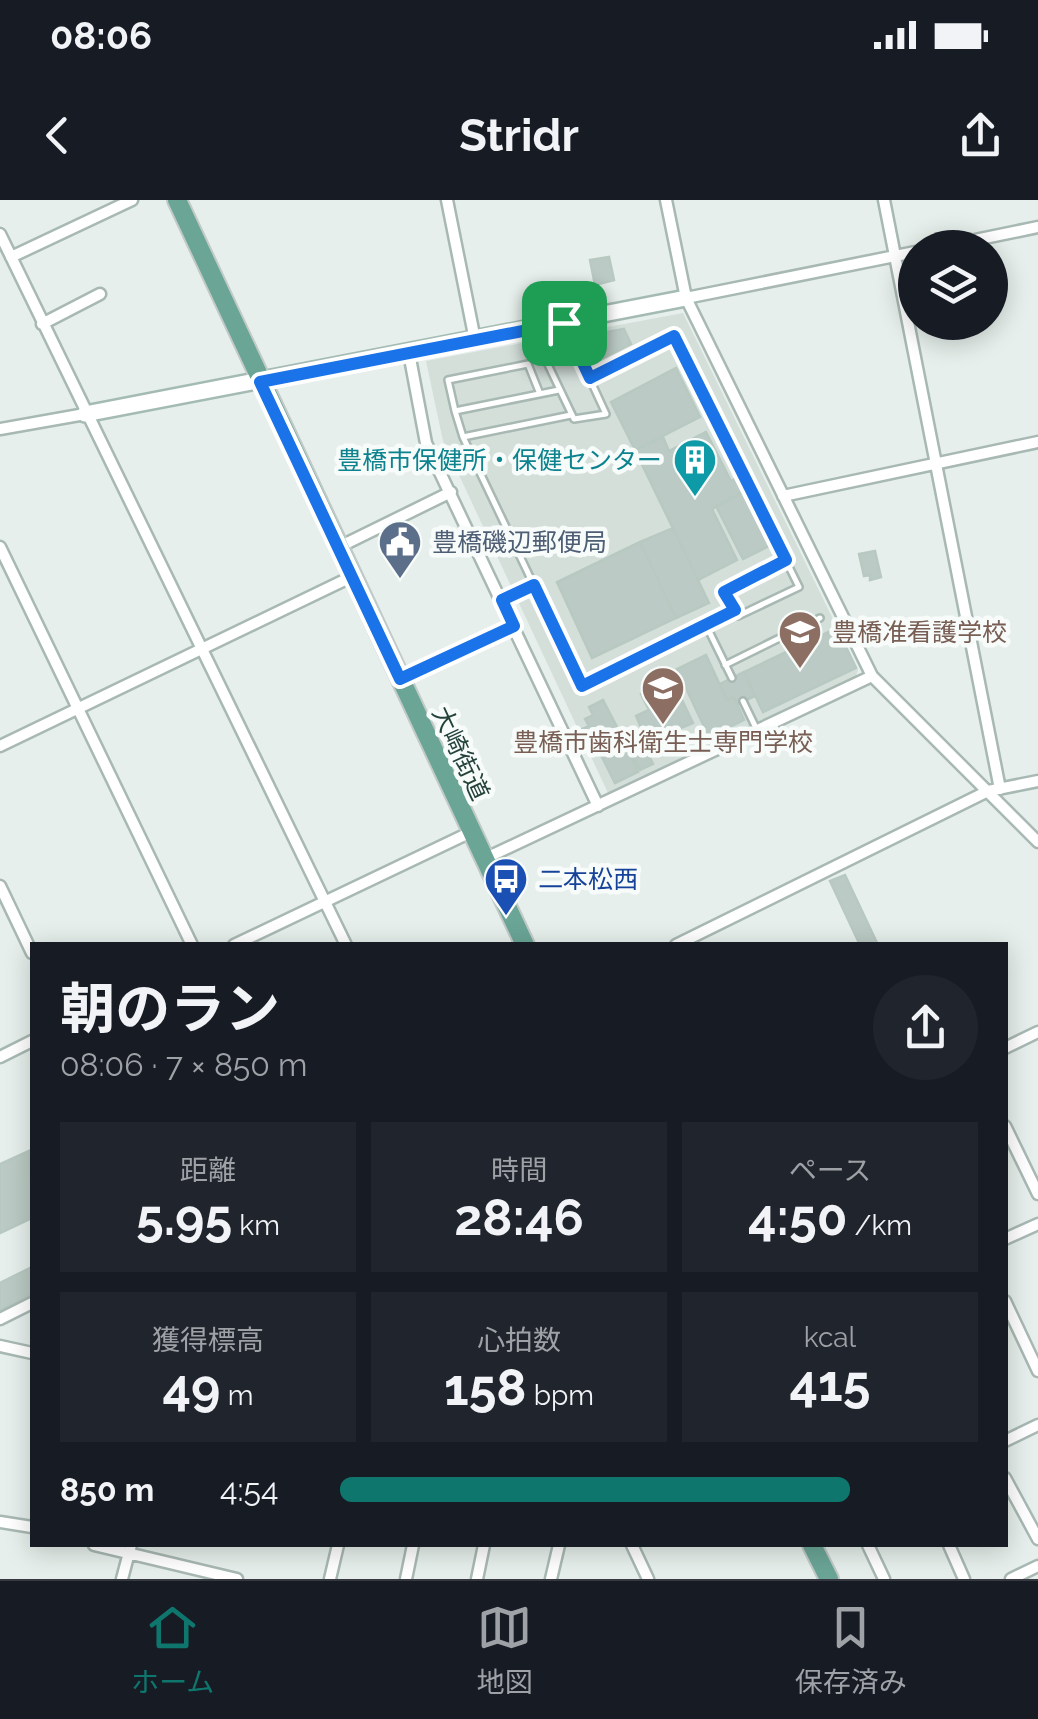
<!DOCTYPE html>
<html lang="ja">
<meta charset="utf-8">
<style>
:root{--surface:#171b24;--page:#20242c;--text:#f1f3f6;--muted:#9ea1a6;--line:#363941;--accent:#0f766e}
body{margin:0;font-family:Raleway,"Noto Sans JP",sans-serif;background:var(--page);color:var(--text);height:100vh;display:flex;flex-direction:column;font-size:38px;white-space:nowrap}
*{box-sizing:border-box;margin:0}
p{font-size:32px;color:var(--muted)}
.icon{flex:none;width:55px;height:55px;fill:none;stroke:currentColor;stroke-width:2;stroke-linecap:round;stroke-linejoin:round}
.map{position:relative;flex:1;overflow:hidden}
.details{position:absolute;left:30px;top:742px;width:978px;height:605px;display:flex;flex-direction:column;background:var(--surface);border-radius:0px;box-shadow:0 5px 25px #0003}
.details>*{flex:none}
.buttons{position:absolute;left:898px;top:30px;display:grid;gap:20px}
.buttons a{display:grid;place-items:center;width:110px;height:110px;border-radius:50%;background:var(--surface);box-shadow:0 5px 25px #0003;font-size:50px}
.pin{position:absolute;display:grid;place-items:center;width:85px;height:85px;color:#fff;margin:-42px;border-radius:20px;box-shadow:0 5px 15px #0006}
.round{display:grid;place-items:center;flex:none;width:105px;height:105px;border-radius:52px;background:var(--page)}
.overview{display:flex;align-items:center;justify-content:space-between;height:170px;padding:0 30px}
h1{font-size:55px;font-weight:700;line-height:75px}
.figures{display:grid;grid-template-columns:repeat(3,1fr);gap:15px;height:170px;padding:10px 30px}
.figures div{display:grid;align-content:center;border-radius:0px;background:var(--page);text-align:center}
.figures b{font-size:50px;font-weight:700}
.figures small{font-size:28px;font-weight:400}
.figures p{font-size:28px}
ul{padding:0 30px;list-style:none;font-size:32px}
li{display:grid;grid-template-columns:160px 120px 1fr;align-items:center;height:75px}
li i{height:25px;border-radius:12px;background:var(--accent)}
.status{display:flex;justify-content:space-between;align-items:center;height:70px;padding:0 50px;background:var(--surface);direction:ltr}
.status svg{height:28px;fill:currentColor}
header{display:flex;justify-content:space-between;align-items:center;height:130px;padding:0 30px;background:var(--surface);font-size:45px;font-weight:700}
.tab-bar{display:flex;justify-content:space-around;align-items:center;height:140px;border-top:2px solid var(--line);background:var(--surface);font-size:28px;color:var(--muted)}
.tab-bar a{display:grid;justify-items:center;gap:5px}
.tab-bar .on{color:var(--accent)}
.map>svg:first-child{display:block}
</style>
<div class="status"><b>08:06</b><svg viewBox="0 0 49 12"><path d="M0 12V9h3v3zM5 12V6h3v6zM10 12V3h3v9zM15 12V0h3v12zM26 1h20v11H26zM47 4h2v5h-2z"/></svg></div>
<header><svg class="icon" aria-label="back" viewBox="0 0 24 24"><path d="M15 5l-7 7 7 7"/></svg>Stridr<svg class="icon" aria-label="share" viewBox="0 0 24 24"><path d="M12 15V3M7 8l5-5 5 5M5 13v7h14v-7"/></svg></header>
<div class="map">
<svg width="1038" height="1379" viewBox="0 0 1038 1379">
<rect width="100%" height="100%" fill="#e6efeb"/>
<path fill="#d4dfda" d="M683,113l175,357 -2,6 -248,117 -165,-352 -17,-80z"/>
<path fill="#bbcac4" stroke="#b8c9c2" stroke-width="2.5" d="M609,57l5,23 -19,5 -5,-25z
M624,129l7,15 -34,17 -12,-25z
M676,168l24,49 -65,33 -24,-48z
M706,232l25,49 9,-5 7,14 -35,19 25,51 -39,20 -63,-130 28,-13 6,14z
M747,290l26,54 -30,15 -27,-53z
M673,328l36,75 -33,15 -36,-76z
M640,342l36,76 -84,40 -35,-76z
M875,351l6,26 -11,3v-5l-6,1 -5,-22z
M837,428l19,40 -93,44 -19,-40z
M706,455l21,45 7,-3 10,23 -35,17 -32,-68z
M744,472l11,24 -18,8 -3,-7 -7,3 -7,-16z
M672,479l21,44 -40,16 2,5 -9,5 7,15 -13,6 -17,-31 19,-9 -6,-14 13,-6 -8,-16z
M603,500l14,27 -30,16 -7,-13 9,-4 -4,-7 8,-4 -4,-8z
M619,533l19,39 -23,11 -19,-38z
M845,675l33,70h-18l-30,-64z
M29,951l3,67 -32,15v-69z
M32,1067v27l-32,16v-27z"/>
<g fill="none" stroke-linecap="round" stroke-linejoin="round">
<g stroke="#a8b8b2" stroke-width="10">
<path id="lane" d="M532,131l42,88 32,-5 -41,-89
M455,211l-7,-31 80,-16 12,30
M571,215l-108,22 119,249 153,-76 3,6 61,-29 -124,-251 -85,42
M463,237l-8,-26 104,-21
M502,400l31,-15
M735,410l-10,-19 60,-31
M706,425l26,53
M725,465l95,-47
M743,501l14,29"/>
</g>
<g stroke="#a8b8b2" stroke-width="15">
<path id="street" d="M447,0l28,140
M666,0l20,98 186,378 166,166
M884,0l116,589
M0,34l346,711
M936,48l102,-21
M11,57l121,-57
M686,98l229,-46
M42,124l58,-30
M409,153l17,90 172,363
M0,229l85,-15
M783,296l255,-54
M0,347l192,398
M337,348l114,-56
M399,479l115,-54
M0,546l351,-169
M484,659l388,-183
M0,686l32,67
M234,745l237,-113
M676,745l312,-154 50,-10
M1005,848l33,-16
M0,857l32,-16
M1005,926l33,68
M1005,1039l33,-15
M1005,1101l33,70
M0,1119l32,-16
M0,1146l32,7
M1005,1241l33,-16
M1005,1278l33,61
M0,1322l32,5
M94,1345l143,34
M632,1345l16,34
M868,1345l16,34
M949,1345l15,34
M122,1379l9,-34
M330,1379l8,-34
M406,1379l7,-34
M477,1379l7,-34
M551,1379l8,-34
M1011,1379l27,-13"/>
</g>
<g stroke="#a4bbb3" stroke-width="20">
<path id="secondary" d="M85,214l601,-116"/>
</g>
<g stroke="#c2cac8" stroke-width="22">
<path id="primary" d="M177,0l348,745
M812,1345l17,34"/>
</g>
<use href="#lane" stroke="#fff" stroke-width="5"/>
<use href="#street" stroke="#fff" stroke-width="10"/>
<use href="#secondary" stroke="#fff" stroke-width="15"/>
<use href="#primary" stroke="#6aa596" stroke-width="18"/>
</g>
<g fill="none" stroke-linecap="round" stroke-linejoin="round">
<g stroke="#fff" stroke-width="20">
<path id="route" d="M564,123l26,55 84,-42 112,224 -62,32 11,18 -153,76 -48,-101 -32,15 12,26 -114,53 -140,-297z"/>
</g>
<use href="#route" stroke="#1a73e8" stroke-width="12"/>
</g>
<defs>
<g id="building-pin" transform="scale(2.25)"><path d="M0 17L-7.5 6A9.5 9.5 0 1 1 7.5 6Z" fill="#0f9aa8" stroke="#f7fbf9"/><path d="M-4-6H4V6H1V3H-1V6H-4ZM-2.5-4.3h1.7v1.8h-1.7ZM.8-4.3h1.7v1.8H.8ZM-2.5-1h1.7V.8h-1.7ZM.8-1h1.7V.8H.8Z" fill="#fff"/></g>
<g id="civic-pin" transform="scale(2.25)"><path d="M0 17L-7.5 6A9.5 9.5 0 1 1 7.5 6Z" fill="#5c6f8a" stroke="#f7fbf9"/><path d="M-.6-6.5H3V-4.5H.6V-3L4-1V1h2V6H-6V1h2V-1L-.6-3ZM-1.2 2.5V6h2.4V2.5Z" fill="#fff"/></g>
<g id="university-pin" transform="scale(2.25)"><path d="M0 17L-7.5 6A9.5 9.5 0 1 1 7.5 6Z" fill="#8d6e63" stroke="#f7fbf9"/><path d="M0-5L7-2L0 1L-7-2ZM-4 1L0 2.5L4 1V4Q0 6-4 4Z" fill="#fff"/></g>
<g id="bus-pin" transform="scale(2.25)"><path d="M0 17L-7.5 6A9.5 9.5 0 1 1 7.5 6Z" fill="#1a4fb4" stroke="#f7fbf9"/><path d="M-5-6H5V4H4V6H2V4H-2V6H-4V4H-5ZM-3.5-4V0h7V-4ZM-3.5 1.2v1.5H-2V1.2ZM2 1.2v1.5H3.5V1.2Z" fill="#fff"/></g>
</defs>
<g fill-rule="evenodd">
<use href="#building-pin" x="695" y="260"/>
<use href="#civic-pin" x="400" y="342"/>
<use href="#university-pin" x="800" y="432"/>
<use href="#university-pin" x="663" y="488"/>
<use href="#bus-pin" x="506" y="679"/>
</g>
<g text-anchor="middle" dominant-baseline="central" stroke-width="9" stroke-linejoin="round" paint-order="stroke">
<g font-size="25" fill="#0d838f" stroke="#f7fbf9" text-anchor="end">
<text x="662" y="260">豊橋市保健所・保健センター</text>
</g>
<g font-size="25" fill="#4e5e75" stroke="#f7fbf9" text-anchor="start">
<text x="432" y="342">豊橋磯辺郵便局</text>
</g>
<g font-size="25" fill="#785e54" stroke="#f7fbf9" text-anchor="start">
<text x="832" y="432">豊橋准看護学校</text>
<text x="663" y="542" text-anchor="middle">豊橋市歯科衛生士専門学校</text>
</g>
<g font-size="25" fill="#24423a" stroke="#f7fbf9">
<text transform="translate(461 553) rotate(65)">大崎街道</text>
</g>
<g font-size="25" fill="#164399" stroke="#f7fbf9" text-anchor="start">
<text x="538" y="679">二本松西</text>
</g>
</g>
</svg>
<div class="buttons">
<a><svg class="icon" aria-label="layers" viewBox="0 0 24 24"><path d="M12 4l9 5-9 5-9-5zM3 14l9 5 9-5"/></svg></a>
</div>
<div class="pin" style="left:564px;top:123px;background:#1e9e55"><svg class="icon" aria-label="arrive" viewBox="0 0 24 24"><path d="M6 21V4h12l-3 4 3 4H6"/></svg></div>
<section class="details">
<div class="overview"><div><h1>朝のラン</h1><p>08:06 · 7 × 850 m</p></div><a class="round"><svg class="icon" aria-label="share" viewBox="0 0 24 24"><path d="M12 15V3M7 8l5-5 5 5M5 13v7h14v-7"/></svg></a></div>
<div class="figures">
<div><p>距離</p><b>5.95<small> km</small></b></div>
<div><p>時間</p><b>28:46</b></div>
<div><p>ペース</p><b>4:50<small> /km</small></b></div>
</div>
<div class="figures">
<div><p>獲得標高</p><b>49<small> m</small></b></div>
<div><p>心拍数</p><b>158<small> bpm</small></b></div>
<div><p>kcal</p><b>415</b></div>
</div>
<ul>
<li><b>850 m</b>4:54<i style="width:80%"></i></li>
</ul>
</section>
</div>
<nav class="tab-bar">
<a class="on"><svg class="icon" aria-label="home" viewBox="0 0 24 24"><path d="M3 11l9-7 9 7M6 9v11h12V9"/></svg>ホーム</a>
<a><svg class="icon" aria-label="map" viewBox="0 0 24 24"><path d="M3 6l6-2 6 2 6-2v14l-6 2-6-2-6 2zM9 4v14M15 6v14"/></svg>地図</a>
<a><svg class="icon" aria-label="saved" viewBox="0 0 24 24"><path d="M7 4h10v16l-5-4-5 4z"/></svg>保存済み</a>
</nav>
